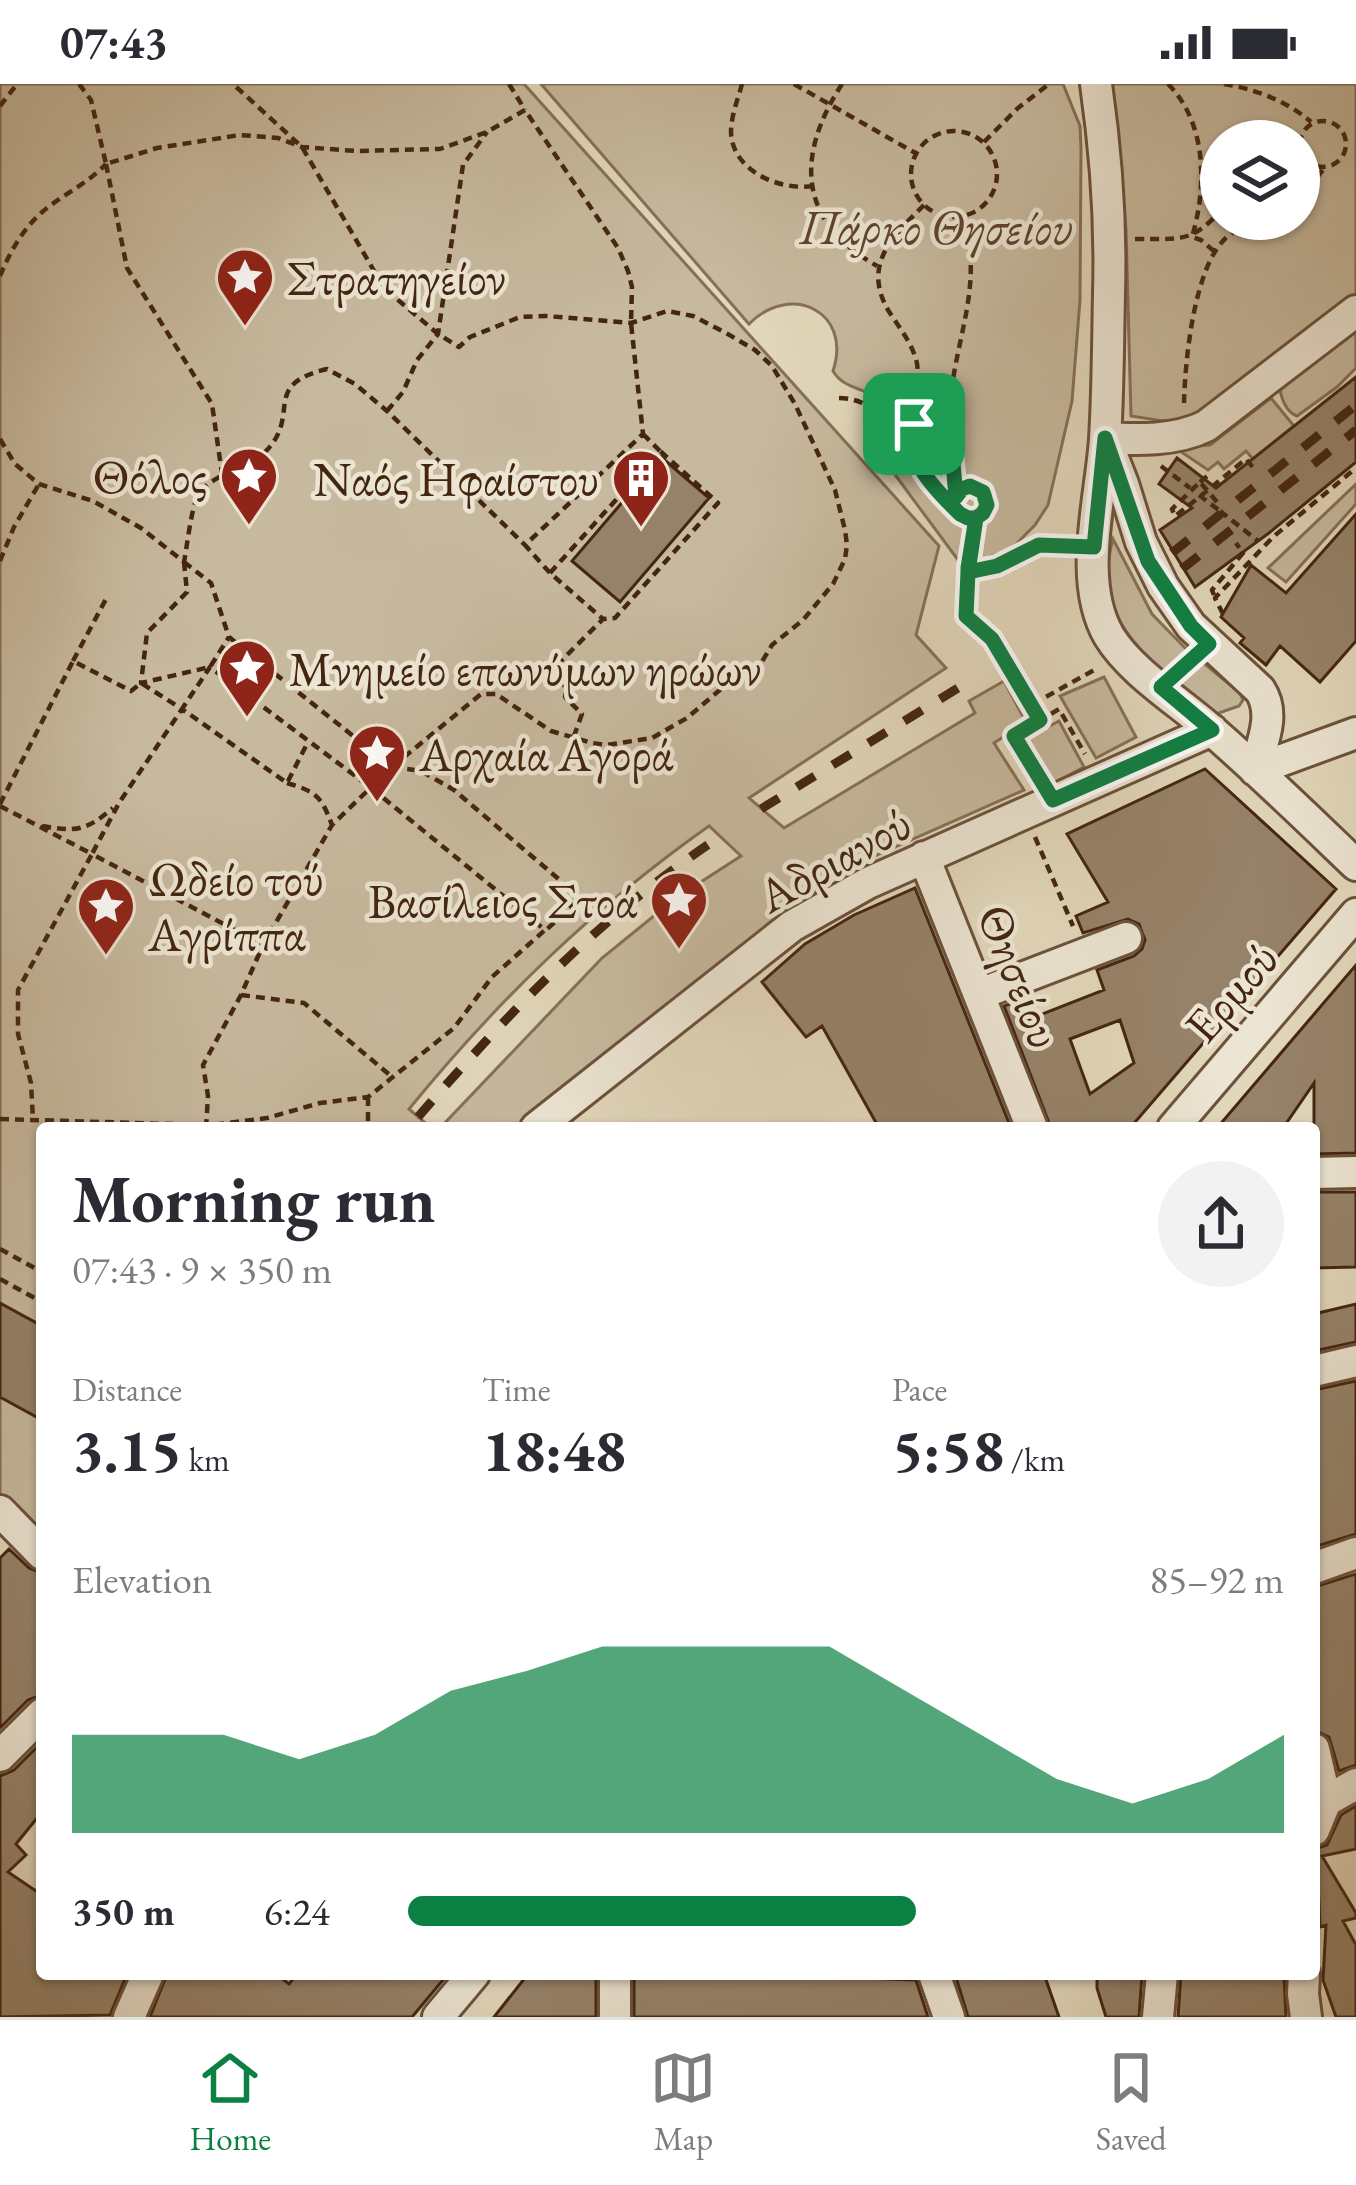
<!DOCTYPE html>
<meta charset="utf-8">
<style>
:root{--surface:#fff;--page:#f2f2f3;--text:#2b2b33;--muted:#7c7c81;--line:#e1e1e2;--accent:#0b8043}
body{margin:0;font-family:"EB Garamond",serif;background:var(--page);color:var(--text);height:100vh;display:flex;flex-direction:column;font-size:45px;white-space:nowrap}
*{box-sizing:border-box;margin:0}
p{font-size:39px;color:var(--muted)}
.icon{flex:none;width:66px;height:66px;fill:none;stroke:currentColor;stroke-width:2;stroke-linecap:round;stroke-linejoin:round}
.map{position:relative;flex:1;overflow:hidden}
.drawer{position:absolute;left:36px;top:1038px;width:1284px;height:858px;display:flex;flex-direction:column;background:var(--surface);border-radius:12px;box-shadow:0 3px 9px #0004}
.drawer>*{flex:none}
.tools{position:absolute;left:1200px;top:36px;display:grid;gap:24px}
.tools a{display:grid;place-items:center;width:120px;height:120px;border-radius:50%;background:var(--surface);box-shadow:0 3px 9px #0004;font-size:60px}
.pin{position:absolute;display:grid;place-items:center;width:102px;height:102px;color:#fff;margin:-51px;border-radius:24px;box-shadow:0 6px 18px #0006}
.round{display:grid;place-items:center;flex:none;width:126px;height:126px;border-radius:63px;background:var(--page)}
.overview{display:flex;align-items:center;justify-content:space-between;height:204px;padding:0 36px}
h1{font-size:66px;font-weight:700;line-height:90px}
.metrics{display:grid;grid-template-columns:repeat(3,1fr);gap:18px;height:204px;padding:12px 36px}
.metrics div{display:grid;align-content:center}
.metrics b{font-size:60px;font-weight:700}
.metrics small{font-size:33px;font-weight:400}
.metrics p{font-size:33px}
.chart{height:336px;padding:24px 36px}
.chart p{display:flex;justify-content:space-between}
.chart svg{width:100%;height:216px;margin-top:12px;fill:var(--accent);opacity:.7}
ul{padding:0 36px;list-style:none;font-size:39px}
li{display:grid;grid-template-columns:192px 144px 1fr;align-items:center;height:90px}
li i{height:30px;border-radius:15px;background:var(--accent)}
.status{display:flex;justify-content:space-between;align-items:center;height:84px;padding:0 60px;background:var(--surface);direction:ltr}
.status svg{height:33px;fill:currentColor}
.tab-bar{display:flex;justify-content:space-around;align-items:center;height:168px;border-top:3px solid var(--line);background:var(--surface);font-size:33px;color:var(--muted)}
.tab-bar a{display:grid;justify-items:center;gap:6px}
.tab-bar .current{color:var(--accent)}
.map>svg:first-child{display:block}
</style>
<div class="status"><b>07:43</b><svg viewBox="0 0 49 12"><path d="M0 12V9h3v3zM5 12V6h3v6zM10 12V3h3v9zM15 12V0h3v12zM26 1h20v11H26zM47 4h2v5h-2z"/></svg></div>
<div class="map">
<svg width="1356" height="1933" viewBox="0 0 1356 1933">
<rect width="100%" height="100%" fill="#e2d7bb"/>
<filter id="stains"><feTurbulence type="fractalNoise" baseFrequency=".00167" numOctaves="4"/><feColorMatrix values="0 0 0 0 .2 0 0 0 0 .09 0 0 0 0 .02 0 0 0 .5 -.17"/></filter>
<radialGradient id="worn" r=".72"><stop offset=".6" stop-color="#630" stop-opacity="0"/><stop offset="1" stop-color="#630" stop-opacity=".3"/></radialGradient>
<path fill="#c7b99e" stroke="#867057" stroke-width="3" fill-rule="evenodd" d="M0,0h524l415,462 -23,89 30,33 -197,130 35,30 191,-115 -6,-12 35,-20 22,41 -32,21 30,47 -183,81 -308,257h-93l162,-170 74,-60 65,-42 -32,-30c-116,82 -210,173 -300,283l22,19h-389v406l-42,-38z
M541,0h522l17,42 1,23 -1,151 -8,101 -24,104 -13,20 -20,20 -11,7 -28,9 -8,7 -10,-8 -65,-88 -6,-48 -9,-26c-16,-10 -35,-10 -45,-27 20,-60 -43,-89 -84,-47z
M1111,0h245v214l-137,105 -34,17 -22,1 -32,-5 -5,-187zM1221,57h78v78h-78z
M1356,241v43l-19,19 -40,29c-11,-4 -15,-16 -17,-26z
M1271,314l23,28 -41,33 -7,-8 -22,18 -6,-7 -10,8 -34,-23 36,-2z
M1356,400v20l-70,78 -18,-14z
M1113,455l39,75 32,33 56,46 3,7 -4,6 -23,8c-58,-48 -128,-88 -103,-175z
M1104,593l32,60 -40,21 -36,-62z
M1059,637l25,46 -32,17 -28,-44z"/>
<path fill="#968269" stroke="#442610" stroke-width="3" fill-rule="evenodd" d="M1356,293v85l-87,71 -74,54 -35,-57 32,-22 -33,-24 18,-26 39,30z
M661,373l48,41 -89,104 -48,-41z
M1356,430v127l-36,41 -40,-36 -14,19 -26,-22 4,-5 -23,-21 30,-52 35,28z
M1205,685l131,120 -206,239h-79l-47,-122 16,-6 7,20 77,-30 -7,-20 37,-14 8,-7 3,-9 -6,-16 -11,-5 -45,14 -7,-17 32,-14 -41,-68zM1120,936l14,43 -44,31 -20,-55z
M915,804l96,240h-132l-57,-102 -16,11 -44,-55 43,-38 49,-29z
M1356,881v188l-42,1v-71l-31,45h-66z
M1314,1108h42v75l-42,1z
M0,1219l42,23v94l-42,-23z
M1356,1220v38l-42,9v-37z
M1356,1297v153l-42,13v-157z
M9,1465l20,19 13,5v122l-14,5 -28,28v-170z
M1356,1490v191l-17,6 -10,-34 -15,-7v-143z
M42,1658v70l-26,32 10,11 -18,17 34,23v79h85l-17,41 -110,2v-241l14,-6z
M1356,1722v43l-34,7 34,57v5l-13,3 13,24v72h-20l-13,-37 3,-55 -6,2 -3,-70 -3,1v-9l13,-4 14,-30z
M167,1890h109l13,10 8,-10h151l-36,43h-262z
M528,1890h68v43h-102z
M634,1890h110l172,6 12,37h-294z
M955,1890h89l15,43h-91z
M1097,1890h45l-3,43h-33l-9,-29z
M1181,1890h103l2,43h-108z"/>
<g fill="none" stroke-linecap="round" stroke-linejoin="round">
<g stroke="#6c523b" stroke-width="36">
<path id="minor" d="M1096,0c10,69 15,139 13,209 -1,48 -1,97 -4,146 -4,60 -28,142 4,197 21,35 69,65 100,92 51,44 99,91 147,137
M1255,686c7,-27 21,-56 5,-80l-69,-64 -28,-40 -22,-44 -18,-58 -18,-46c32,2 71,3 101,-12l150,-115
M1255,686l101,-37
M924,773l108,271
M980,910l146,-56
M536,1044l256,-202 76,-43 344,-153
M1173,1044l183,-214
M1314,1089l42,-1
M1314,1287l42,-10
M0,1427l42,43
M1314,1484l42,-15
M1314,1665l12,52
M0,1672l42,-42
M1326,1717l30,-17
M1314,1746l12,-29
M615,1890v43
M934,1890l15,43
M1304,1890l-1,20 3,23
M129,1933l19,-43
M438,1933l36,-43
M1158,1933l4,-43"/>
</g>
<path stroke="#442610" stroke-width="4.5" stroke-dasharray="9 6" stroke-linecap="butt" d="M79,0l12,16 15,64 51,-16 83,-13 38,3 24,9 54,4 84,-2 47,-17 38,-22 93,138 10,23 4,16 -1,36 12,111 -118,111 25,28 53,46
M509,0l16,26
M742,0c-4,15 -11,32 -11,48 1,39 49,59 82,54
M794,0l123,70
M842,0c-47,73 -44,137 35,182
M1168,0c39,39 39,103 24,153l9,3 14,12
M1224,0c31,5 63,17 87,38
M0,22l17,-22
M1300 60a23 23 0 1 1 46 0a23 23 0 1 1-46 0Z
M911 90a43 43 0 1 1 86 0a43 43 0 1 1-86 0Z
M984,58l34,-34 31,-24
M106,80l21,104 85,136 10,70
M1299,117l26,-34
M924,121c-31,31 -62,59 -36,105 10,16 22,30 28,49 6,22 -6,43 -2,65l11,9c12,0 17,-6 24,-15
M1135,155c42,-1 56,6 86,-29
M0,192c11,-27 27,-54 51,-71 19,-14 39,-24 55,-41
M839,314c35,1 44,24 72,38
M1184,319c1,-42 10,-138 43,-166 13,-11 28,-14 44,-18
M387,327l16,-19 14,-32 21,-26 25,-169 24,-33
M914,340c-9,38 22,66 46,90
M643,350l17,17
M0,355l15,25 24,20 54,17 48,27 43,34c3,-15 7,-52 13,-64 14,-27 51,-27 69,-47 36,-37 -6,-66 61,-82l28,15 32,27 138,134
M1161,382l29,22
M1200,398l11,-9
M955 418a16 16 0 1 1 32 0a16 16 0 1 1-32 0Z
M1199,411l21,16
M956,413c-3,-34 -9,-70 -5,-104 8,-64 32,-111 12,-177
M1217,418l-17,-20 -28,27 3,7c24,-18 47,-38 71,-57l10,12
M976,434l-8,50 -2,48 26,23 49,81 18,-11 26,45
M0,477l14,-34 25,-43
M184,478l27,21 18,54 163,130 29,4 33,19 127,108 -35,32
M184,478l3,30 -40,41 -6,50 69,-16 19,-30
M968,488l29,-6 42,-21 26,1
M550,489l110,-122 58,52 -103,115 -12,1 -53,53 17,16 -2,9 17,17 -8,22
M1214,511l-2,-5 31,-37 -7,-10
M1223,530l-8,-16 58,-61 83,-69
M73,577l33,-62
M1033,620l63,-35
M1039,692l-25,-40 27,-16
M287,699c30,9 34,13 45,42
M0,720l73,-143 58,30 10,-8 41,26 28,-42 160,120 175,143 -53,47 -38,51 -86,69 -48,6 -53,15 -63,8
M0,722l92,48 -74,136v44l13,49 2,37
M42,742c34,6 44,5 71,-18
M1035,753l38,89
M263,861l-171,-91 27,-51 63,-94 105,74 21,-41
M241,911l63,8 87,73
M368,1013v31
M0,1035l205,6 19,3
M206,1044l2,-32 -5,-31 38,-70 22,-50 69,-120 60,-58 89,-73h15l55,37 41,12 15,2 45,-7 35,-20 35,-30 38,-23 12,-20 31,-25 30,-36 12,-25 2,-14 -2,-15 -10,-40 -40,-86 -23,-38 -17,-16 -29,-17 -33,-17 -26,-5 -36,12 -85,-7 -26,1 -50,20 -11,10 -21,-13 -54,-46 -82,-141 -69,-63
M0,1165l42,23
M0,1195l42,23"/>
<use href="#minor" stroke="#ece5d3" stroke-width="30"/>
<path stroke="#442610" stroke-width="9" stroke-dasharray="21 21" stroke-linecap="butt" d="M1172,469l184,-148
M1182,485l174,-139
M761,725l197,-121
M418,1033c94,-108 182,-201 303,-281"/>
<path stroke="#442610" stroke-width="4.5" stroke-dasharray="9 6" stroke-linecap="butt" d="M1220,427l38,30"/>
</g>
<g fill="none" stroke-linecap="round" stroke-linejoin="round">
<g stroke="#fff" stroke-width="24">
<path id="route" d="M914,340c-9,38 22,66 46,90l8,4h8l-8,50v4l-2,44 26,23 48,81 -26,16 39,64 159,-70 -51,-43 48,-43 -18,-18 -43,-65 -43,-123 -11,109 -55,-2 -42,21 -29,6 8,-54 7,-5 4,-8 -4,-13 -13,-6 -8,3 -6,8 -7,-79c-8,9 -12,15 -24,15l-11,-9"/>
</g>
<use href="#route" stroke="#0b8043" stroke-width="15"/>
</g>
<defs>
<g id="sight-pin" transform="scale(3)"><path d="M0 17L-7.5 6A9.5 9.5 0 1 1 7.5 6Z" fill="#8f2418" stroke="#ece5d3"/><path d="M0-6L1.8-2.2L6-1.7L2.9 1.2L3.7 5.4L0 3.3L-3.7 5.4L-2.9 1.2L-6-1.7L-1.8-2.2Z" fill="#fff"/></g>
<g id="building-pin" transform="scale(3)"><path d="M0 17L-7.5 6A9.5 9.5 0 1 1 7.5 6Z" fill="#8f2418" stroke="#ece5d3"/><path d="M-4-6H4V6H1V3H-1V6H-4ZM-2.5-4.3h1.7v1.8h-1.7ZM.8-4.3h1.7v1.8H.8ZM-2.5-1h1.7V.8h-1.7ZM.8-1h1.7V.8H.8Z" fill="#fff"/></g>
</defs>
<g fill-rule="evenodd">
<use href="#sight-pin" x="245" y="193"/>
<use href="#sight-pin" x="249" y="392"/>
<use href="#building-pin" x="641" y="394"/>
<use href="#sight-pin" x="247" y="584"/>
<use href="#sight-pin" x="377" y="669"/>
<use href="#sight-pin" x="679" y="816"/>
<use href="#sight-pin" x="106" y="822"/>
</g>
<g text-anchor="middle" dominant-baseline="central" stroke-width="9" stroke-linejoin="round" paint-order="stroke">
<g font-size="48" font-style="italic" fill="#5e432c" stroke="#ece5d3">
<text x="936" y="143">Πάρκο Θησείου</text>
</g>
<g font-size="48" fill="#442610" stroke="#ece5d3" text-anchor="start">
<text x="287" y="193">Στρατηγείον</text>
<text x="207" y="392" text-anchor="end">Θόλος</text>
<text x="599" y="394" text-anchor="end">Ναός Ηφαίστου</text>
<text x="289" y="584">Μνημείο επωνύμων ηρώων</text>
<text x="419" y="669">Αρχαία Αγορά</text>
<text x="148" y="794">Ωδείο τού<tspan x="148" dy="55">Αγρίππα</tspan></text>
<text x="637" y="816" text-anchor="end">Βασίλειος Στοά</text>
</g>
<g font-size="48" fill="#442610" stroke="#ece5d3">
<text transform="translate(834 775) rotate(-29)">Αδριανού</text>
<text transform="translate(1020 892) rotate(68)">Θησείου</text>
<text transform="translate(1231 908) rotate(-49)">Ερμού</text>
</g>
</g>
<rect width="100%" height="100%" filter="url(#stains)"/>
<rect width="100%" height="100%" fill="url(#worn)"/>
</svg>
<div class="tools">
<a><svg class="icon" aria-label="layers" viewBox="0 0 24 24"><path d="M12 4l9 5-9 5-9-5zM3 14l9 5 9-5"/></svg></a>
</div>
<div class="pin" style="left:914px;top:340px;background:#1e9e55"><svg class="icon" aria-label="arrive" viewBox="0 0 24 24"><path d="M6 21V4h12l-3 4 3 4H6"/></svg></div>
<section class="drawer">
<div class="overview"><div><h1>Morning run</h1><p>07:43 · 9 × 350 m</p></div><a class="round"><svg class="icon" aria-label="share" viewBox="0 0 24 24"><path d="M12 15V3M7 8l5-5 5 5M5 13v7h14v-7"/></svg></a></div>
<div class="metrics">
<div><p>Distance</p><b>3.15<small> km</small></b></div>
<div><p>Time</p><b>18:48</b></div>
<div><p>Pace</p><b>5:58<small> /km</small></b></div>
</div>
<div class="chart"><p><span>Elevation</span>85–92 m</p>
<svg viewBox="0 0 160 44" preserveAspectRatio="none"><path d="M0 44V24L10 24L20 24L30 29L40 24L50 15L60 11L70 6L80 6L90 6L100 6L110 15L120 24L130 33L140 38L150 33L160 24V44z"/></svg>
</div>
<ul>
<li><b>350 m</b>6:24<i style="width:58%"></i></li>
</ul>
</section>
</div>
<nav class="tab-bar">
<a class="current"><svg class="icon" aria-label="home" viewBox="0 0 24 24"><path d="M3 11l9-7 9 7M6 9v11h12V9"/></svg>Home</a>
<a><svg class="icon" aria-label="map" viewBox="0 0 24 24"><path d="M3 6l6-2 6 2 6-2v14l-6 2-6-2-6 2zM9 4v14M15 6v14"/></svg>Map</a>
<a><svg class="icon" aria-label="saved" viewBox="0 0 24 24"><path d="M7 4h10v16l-5-4-5 4z"/></svg>Saved</a>
</nav>
